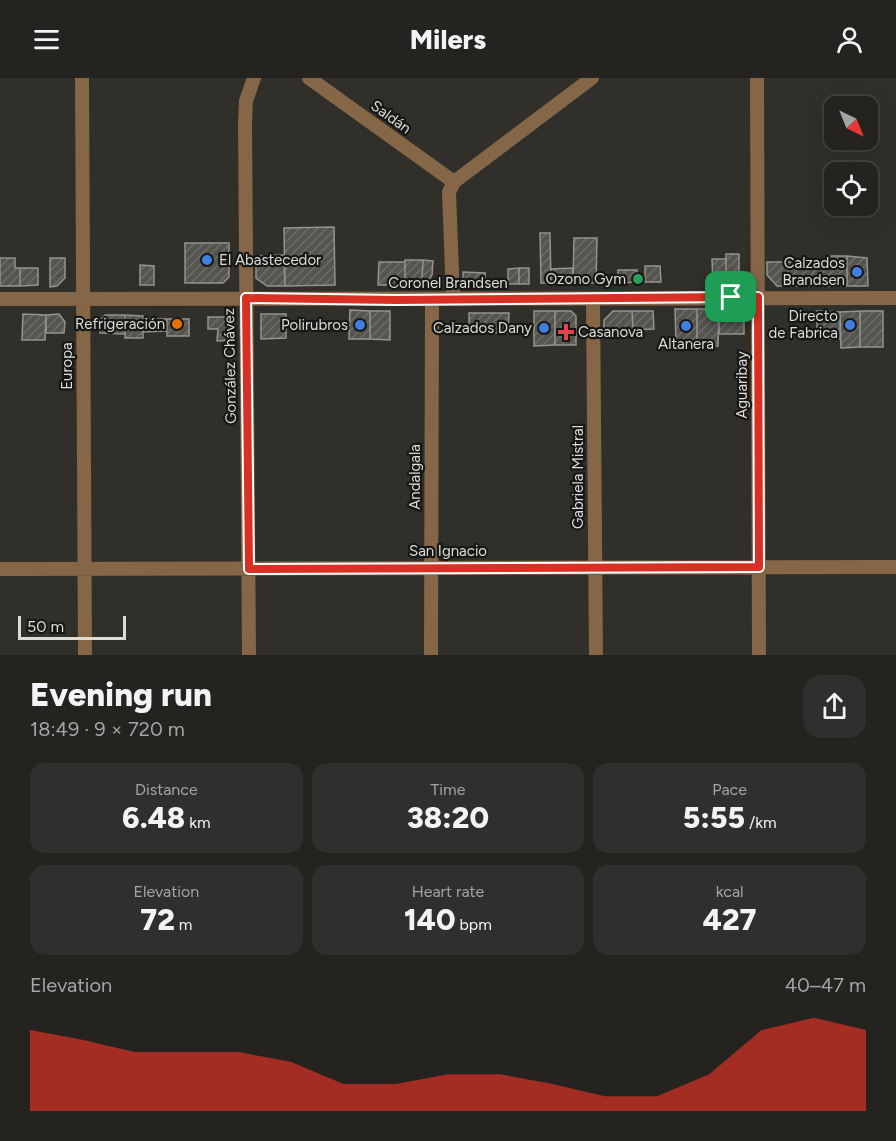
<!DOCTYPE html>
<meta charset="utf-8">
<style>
:root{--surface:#242320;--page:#302f2d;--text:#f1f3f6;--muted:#a3a4a5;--line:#41403e;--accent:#d93025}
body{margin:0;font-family:Figtree,sans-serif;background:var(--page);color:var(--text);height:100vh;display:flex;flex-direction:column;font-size:22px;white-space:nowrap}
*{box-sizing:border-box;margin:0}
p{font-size:20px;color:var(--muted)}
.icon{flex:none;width:33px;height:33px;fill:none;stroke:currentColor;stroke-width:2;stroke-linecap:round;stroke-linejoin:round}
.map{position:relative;height:577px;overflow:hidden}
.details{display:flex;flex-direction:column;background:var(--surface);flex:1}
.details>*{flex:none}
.needle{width:39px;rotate:137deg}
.tools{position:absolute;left:824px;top:18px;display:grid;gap:12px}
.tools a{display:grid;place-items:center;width:54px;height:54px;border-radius:12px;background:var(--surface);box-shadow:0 6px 24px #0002,0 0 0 2px var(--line);font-size:30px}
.scale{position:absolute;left:18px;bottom:15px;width:108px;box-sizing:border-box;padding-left:6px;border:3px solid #dddcd9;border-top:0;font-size:16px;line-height:21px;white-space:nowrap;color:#dddcd9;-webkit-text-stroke:4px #171715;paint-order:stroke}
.pin{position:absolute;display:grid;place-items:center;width:51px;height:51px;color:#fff;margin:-26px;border-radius:12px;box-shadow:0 3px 9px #0006}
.round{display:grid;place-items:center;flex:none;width:63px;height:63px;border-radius:18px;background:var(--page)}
.overview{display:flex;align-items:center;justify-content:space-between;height:102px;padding:0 30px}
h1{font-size:33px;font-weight:800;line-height:45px}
.stats{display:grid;grid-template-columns:repeat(3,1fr);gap:9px;height:102px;padding:6px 30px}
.stats div{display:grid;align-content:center;border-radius:15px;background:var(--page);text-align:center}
.stats b{font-size:30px;font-weight:800}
.stats small{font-size:16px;font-weight:400}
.stats p{font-size:16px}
.chart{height:168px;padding:12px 30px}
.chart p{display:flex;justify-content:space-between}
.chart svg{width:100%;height:108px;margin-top:6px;fill:var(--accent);opacity:.7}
header{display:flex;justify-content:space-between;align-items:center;height:78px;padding:0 30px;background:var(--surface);font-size:27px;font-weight:800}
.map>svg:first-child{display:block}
</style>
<header><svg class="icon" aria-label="menu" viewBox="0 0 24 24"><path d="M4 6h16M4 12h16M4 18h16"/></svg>Milers<svg class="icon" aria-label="person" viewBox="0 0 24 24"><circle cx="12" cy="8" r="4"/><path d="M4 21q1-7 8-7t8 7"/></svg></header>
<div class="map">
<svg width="896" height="577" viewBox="0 0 896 577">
<defs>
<pattern id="building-hatch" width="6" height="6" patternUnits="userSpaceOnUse" patternTransform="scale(1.5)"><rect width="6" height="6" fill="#55544f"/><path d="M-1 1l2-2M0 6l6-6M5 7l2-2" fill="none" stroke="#6d6c68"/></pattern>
</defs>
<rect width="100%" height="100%" fill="#302f2a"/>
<path fill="url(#building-hatch)" stroke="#94938e" stroke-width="1.5" d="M334,149l1,58 -50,1 -1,-58z
M540,155h10l1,50h-10z
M574,160h23l-1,45h-23z
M185,165h44v34l-6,6h-38z
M726,176h13v22l-7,9h-6z
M284,177l1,31h-18l-11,-8v-22z
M827,178h20v30h-70l-10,-11v-13h60z
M847,178l20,2 1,28h-21z
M0,180h15v10h5v18h-20z
M50,180h15v20l-8,8 -7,1z
M712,181h14v26h-13z
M405,182h18l-1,19h-17z
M423,182l10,1 -1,14 -3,5 -7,-1z
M379,184h26v23h-27z
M140,187l14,1v19h-14z
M645,188h15l1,16h-16z
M20,190h18v17l-18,1z
M519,190h10v16h-10z
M519,190v16h-11v-15z
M573,190v15h-22v-14z
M618,192h19v12l-19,1z
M463,194l22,1v12h-16l-6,-6z
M735,230l9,10v16h-25v-25z
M675,231h22v34l-21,1z
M697,231h22l-1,37h-21z
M350,232l20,1v28h-21z
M370,233h20v29l-20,-1z
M534,233h21v34l-21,1z
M555,233h16l5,5v29h-21z
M613,233h19l1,19h-29v-10z
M632,233h21l1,18 -21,1z
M817,233l23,1v27h-23z
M860,233h23v36h-23z
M860,233v36l-19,1 -1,-36z
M469,235h40l-1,20 -39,-1z
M23,236l23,1 -1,25h-23z
M59,236l6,8 -1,11h-18v-18z
M261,236h25v24l-25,1z
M105,237h20v19l-25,-1v-13z
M125,237l18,1v22h-18z
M208,239h23v23l-14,1 1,-12h-10z
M143,241h24v12l-24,1z
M167,241h22v17h-22z"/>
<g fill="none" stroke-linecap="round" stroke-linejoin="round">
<path stroke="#856647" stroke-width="14" d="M82,0l3,577
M309,0l145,104
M757,0l2,577
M0,221l896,-1
M453,221l-4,-107 5,-10 138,-104
M593,221l3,356
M0,491l896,-2
M249,577l-4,-533 1,-21 8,-23
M431,577l1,-355"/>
</g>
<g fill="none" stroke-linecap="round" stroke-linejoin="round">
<g stroke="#fff" stroke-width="12">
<path id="route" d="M731,219h27l1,270 -510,2 -3,-271 150,2z"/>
</g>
<use href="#route" stroke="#d93025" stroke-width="8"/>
</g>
<g fill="#3f7fe0" stroke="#171715" stroke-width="2">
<circle cx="207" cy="182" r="6"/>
<circle cx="857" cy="194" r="6"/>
<circle cx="360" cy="247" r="6"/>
<circle cx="850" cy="247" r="6"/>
<circle cx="686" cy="248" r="6"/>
<circle cx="544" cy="250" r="6"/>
</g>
<circle fill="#2e9e5b" stroke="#171715" stroke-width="2" cx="638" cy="201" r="6"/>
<circle fill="#e8710a" stroke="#171715" stroke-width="2" cx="177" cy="246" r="6"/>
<path fill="#e0444e" stroke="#171715" stroke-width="2" d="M563 245h6v6h6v6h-6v6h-6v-6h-6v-6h6z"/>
<g text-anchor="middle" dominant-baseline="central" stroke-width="4.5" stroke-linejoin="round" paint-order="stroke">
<g font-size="15" fill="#dddcd9" stroke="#171715">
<text transform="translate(391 39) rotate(36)">Saldán</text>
<text x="448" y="205">Coronel Brandsen</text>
<text transform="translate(67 288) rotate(-90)">Europa</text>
<text transform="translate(230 288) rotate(-91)">González Chávez</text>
<text transform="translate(742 307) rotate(-90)">Aguaribay</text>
<text transform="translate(415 399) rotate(-90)">Andalgala</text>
<text transform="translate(578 399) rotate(-90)">Gabriela Mistral</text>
<text x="448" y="473">San Ignacio</text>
</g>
<g font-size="15" fill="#dddcd9" stroke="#171715" text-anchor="end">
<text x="219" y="182" text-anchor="start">El Abastecedor</text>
<text x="845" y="185">Calzados<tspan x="845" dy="17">Brandsen</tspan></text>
<text x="626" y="201">Ozono Gym</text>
<text x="838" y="238">Directo<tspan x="838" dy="17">de Fabrica</tspan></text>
<text x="165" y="246">Refrigeración</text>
<text x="348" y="247">Polirubros</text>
<text x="532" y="250">Calzados Dany</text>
<text x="578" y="254" text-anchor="start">Casanova</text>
<text x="686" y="266" text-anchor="middle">Altanera</text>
</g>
</g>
</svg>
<div class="tools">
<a><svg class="needle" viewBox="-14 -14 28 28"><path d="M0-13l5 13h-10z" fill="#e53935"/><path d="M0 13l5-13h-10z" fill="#a3a4a5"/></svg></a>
<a><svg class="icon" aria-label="locate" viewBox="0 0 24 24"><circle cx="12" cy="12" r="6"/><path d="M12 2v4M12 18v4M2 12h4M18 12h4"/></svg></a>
</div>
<div class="scale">50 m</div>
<div class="pin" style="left:731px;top:219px;background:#1e9e55"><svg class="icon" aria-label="arrive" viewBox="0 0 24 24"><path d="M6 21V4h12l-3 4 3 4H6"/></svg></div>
</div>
<section class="details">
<div class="overview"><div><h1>Evening run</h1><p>18:49 · 9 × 720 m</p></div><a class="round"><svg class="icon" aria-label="share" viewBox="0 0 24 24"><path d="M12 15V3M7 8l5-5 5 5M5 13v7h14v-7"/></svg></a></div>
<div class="stats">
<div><p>Distance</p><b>6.48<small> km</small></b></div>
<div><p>Time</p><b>38:20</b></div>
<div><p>Pace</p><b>5:55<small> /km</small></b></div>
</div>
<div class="stats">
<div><p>Elevation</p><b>72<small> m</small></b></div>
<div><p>Heart rate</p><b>140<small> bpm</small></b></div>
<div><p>kcal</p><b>427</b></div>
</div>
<div class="chart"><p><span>Elevation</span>40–47 m</p>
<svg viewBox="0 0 160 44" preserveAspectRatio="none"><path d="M0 44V11L10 15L20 20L30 20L40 20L50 24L60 33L70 33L80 29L90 29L100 33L110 38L120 38L130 29L140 11L150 6L160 11V44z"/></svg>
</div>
</section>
